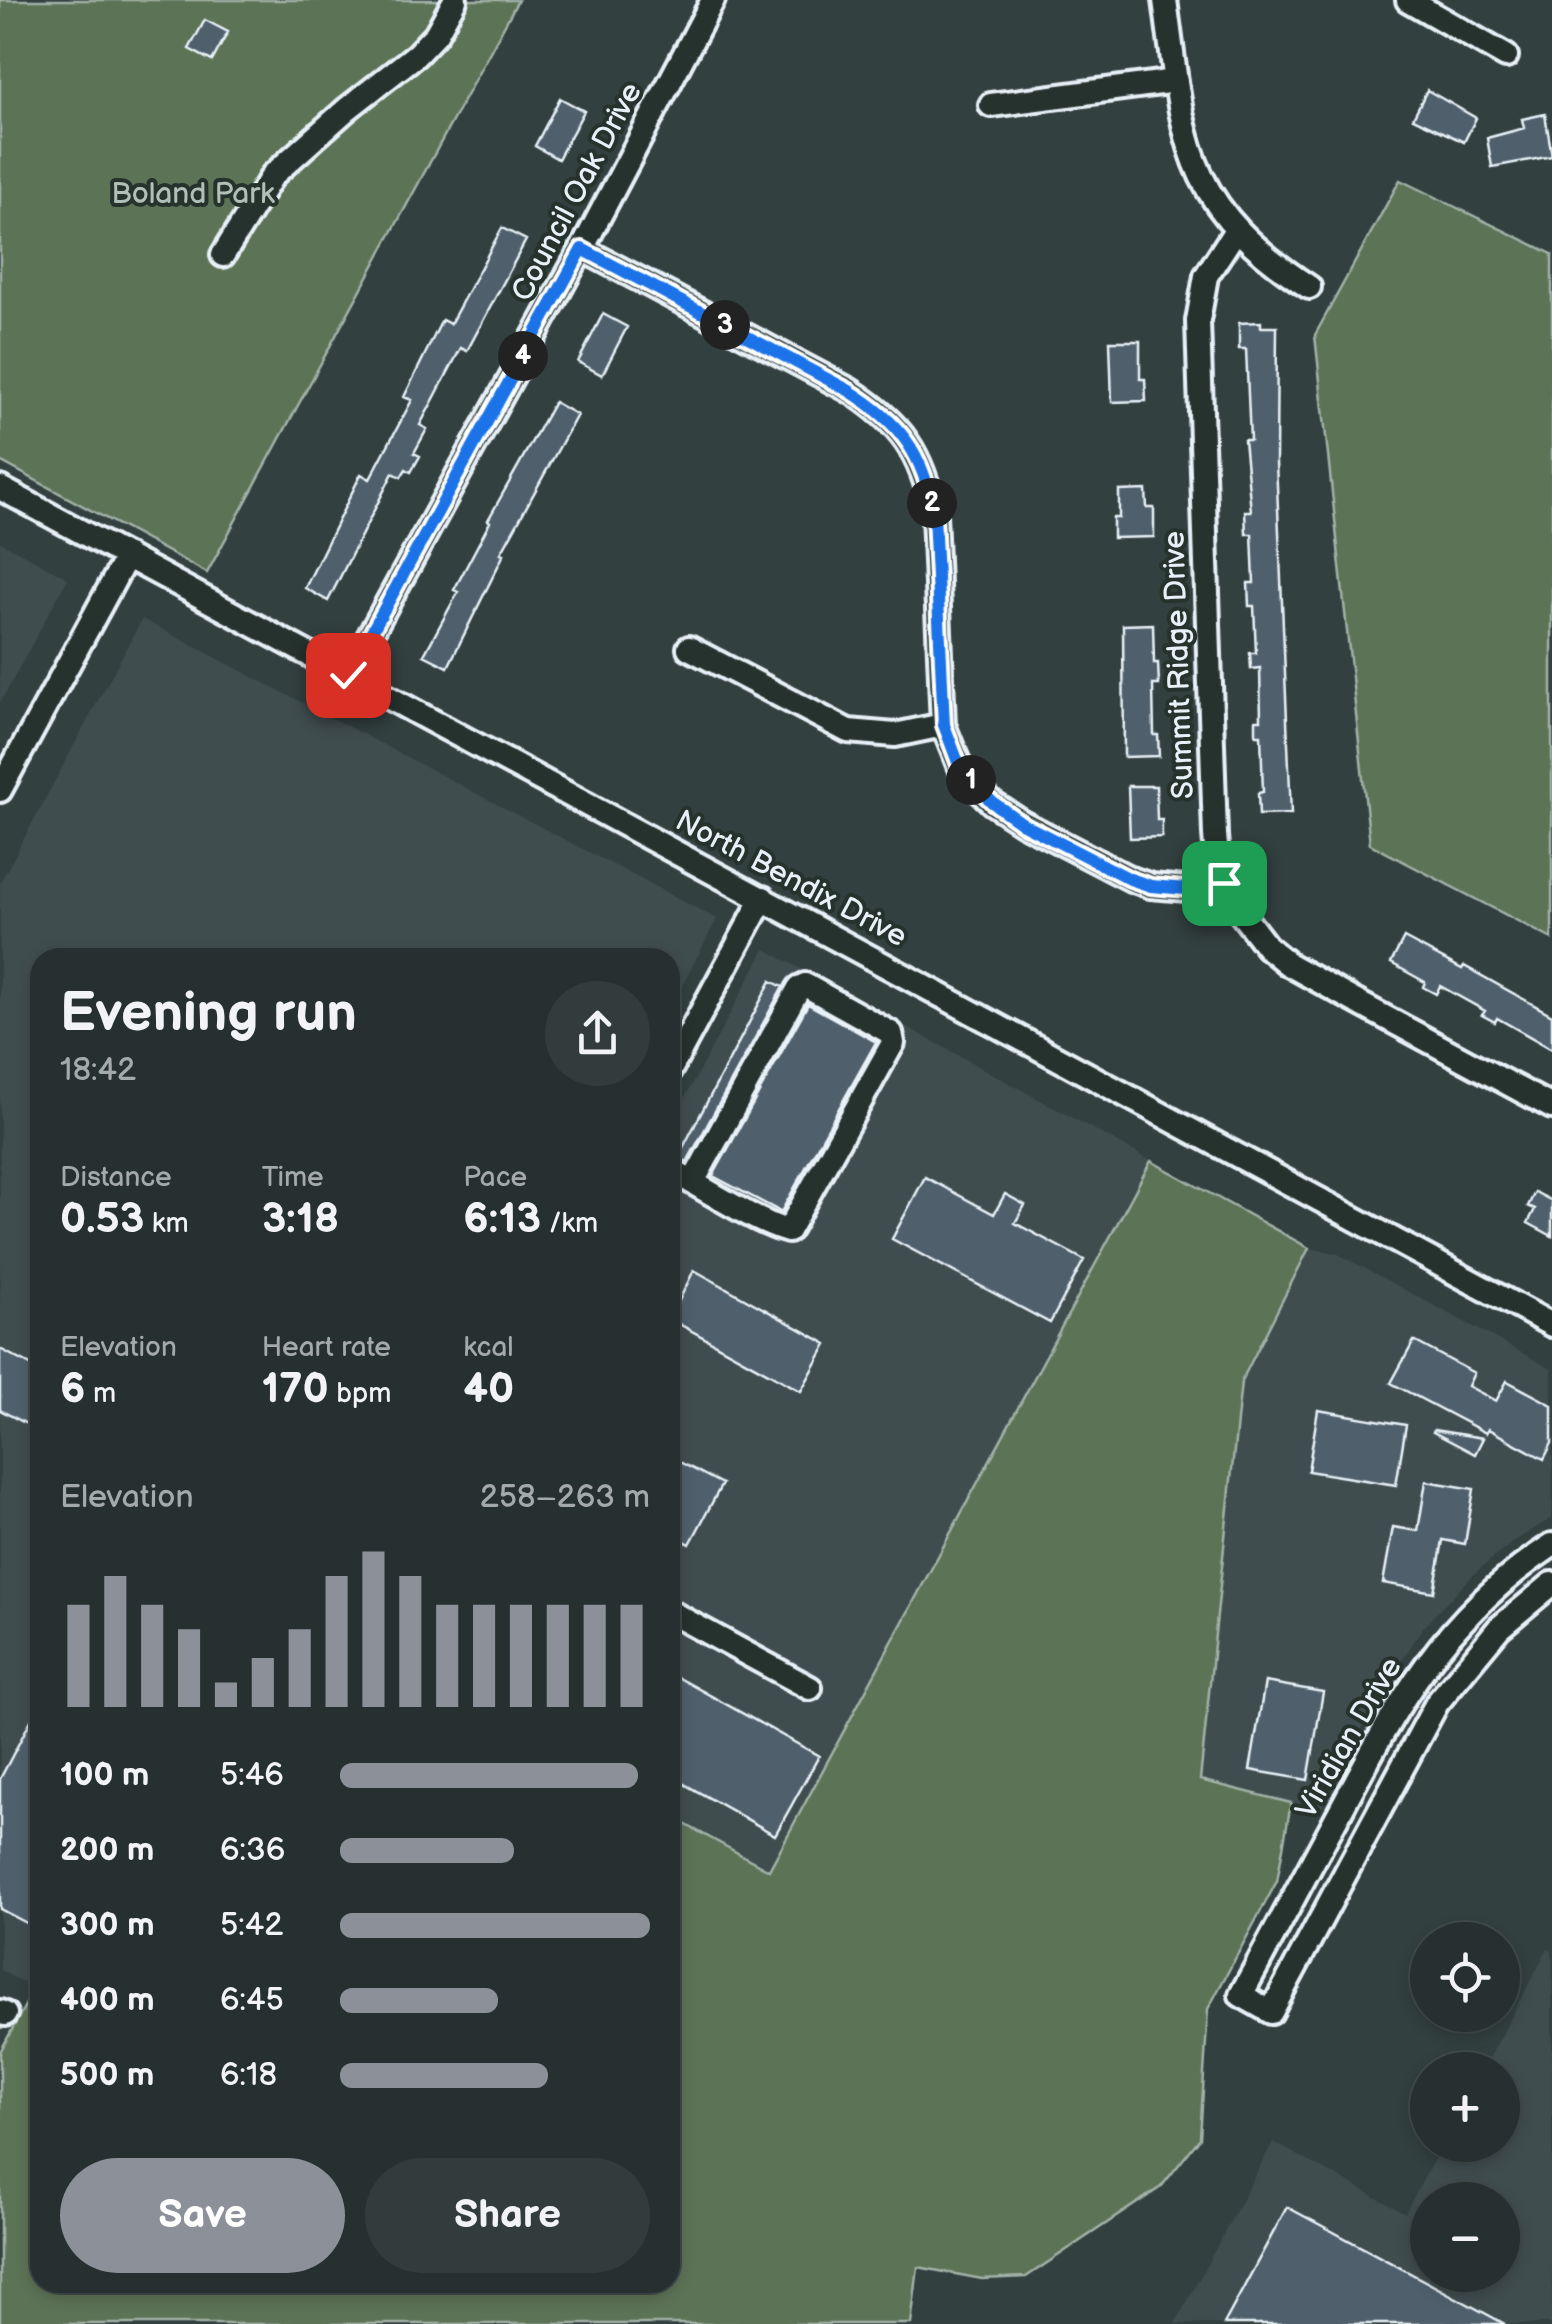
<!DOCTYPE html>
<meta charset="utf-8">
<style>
:root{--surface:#263030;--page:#323c3c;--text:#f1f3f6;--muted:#a4a9ab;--line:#424b4c;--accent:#8c9099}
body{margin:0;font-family:"Balsamiq Sans",sans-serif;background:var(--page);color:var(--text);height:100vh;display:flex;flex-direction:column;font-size:38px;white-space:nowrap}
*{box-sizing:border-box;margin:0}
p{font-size:32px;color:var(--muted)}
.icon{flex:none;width:55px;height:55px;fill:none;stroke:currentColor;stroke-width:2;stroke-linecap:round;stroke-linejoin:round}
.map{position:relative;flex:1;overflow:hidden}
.panel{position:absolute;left:30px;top:948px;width:650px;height:1345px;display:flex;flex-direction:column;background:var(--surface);border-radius:30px;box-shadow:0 5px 15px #0003,0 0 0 2px var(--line)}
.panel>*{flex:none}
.fabs{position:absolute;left:1410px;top:1922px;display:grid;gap:20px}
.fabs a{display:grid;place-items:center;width:110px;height:110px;border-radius:50%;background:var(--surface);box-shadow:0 5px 15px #0003,0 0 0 2px var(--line);font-size:50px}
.pin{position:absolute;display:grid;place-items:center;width:85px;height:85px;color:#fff;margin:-42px;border-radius:20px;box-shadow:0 5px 15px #0006}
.km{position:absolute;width:50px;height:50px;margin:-25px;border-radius:50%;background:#222;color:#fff;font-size:28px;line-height:50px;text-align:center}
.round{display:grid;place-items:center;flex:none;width:105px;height:105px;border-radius:52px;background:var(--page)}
.overview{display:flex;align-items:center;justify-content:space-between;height:170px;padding:0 30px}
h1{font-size:55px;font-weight:700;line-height:75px}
.stats{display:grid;grid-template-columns:repeat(3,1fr);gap:15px;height:170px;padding:10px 30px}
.stats div{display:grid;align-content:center}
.stats b{font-size:42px;font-weight:700}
.stats small{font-size:28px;font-weight:400}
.stats p{font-size:28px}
.chart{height:280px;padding:20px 30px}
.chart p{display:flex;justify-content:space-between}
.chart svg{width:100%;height:180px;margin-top:10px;stroke:var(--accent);stroke-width:6}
.primary-button{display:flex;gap:20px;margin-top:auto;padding:20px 30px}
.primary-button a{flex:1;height:115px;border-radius:60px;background:var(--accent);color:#fff;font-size:40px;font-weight:700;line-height:115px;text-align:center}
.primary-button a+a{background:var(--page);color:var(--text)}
ul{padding:0 30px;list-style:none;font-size:32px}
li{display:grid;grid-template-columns:160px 120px 1fr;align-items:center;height:75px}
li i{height:25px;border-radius:12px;background:var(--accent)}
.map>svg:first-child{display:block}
</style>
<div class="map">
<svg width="1552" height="2324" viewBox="0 0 1552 2324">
<rect width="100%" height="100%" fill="#334040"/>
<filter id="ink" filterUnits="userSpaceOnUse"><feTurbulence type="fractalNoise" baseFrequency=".01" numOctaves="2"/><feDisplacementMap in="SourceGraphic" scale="20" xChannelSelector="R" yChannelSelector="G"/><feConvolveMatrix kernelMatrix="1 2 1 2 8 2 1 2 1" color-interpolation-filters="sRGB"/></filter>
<g filter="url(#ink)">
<path fill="#3f4d50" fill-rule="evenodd" d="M0,542l68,36 -68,125z
M142,619l575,300 -47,90v-51h-630v1034l-40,-22v-1087z
M765,949l386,212 -382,710 -99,-55v-691z
M1309,1248l27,5 216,116v149l-39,24 -38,31 -52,54 -46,73 -57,110 -120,-30 41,-398z
M1548,1948l4,2v374h-377l98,-182 132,71 37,-68h60v-75h-19zM1428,2200h74v75h-74z"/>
<path fill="#5d7357" stroke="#a2b2a8" stroke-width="2.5" d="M0,0h518l-311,573 -207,-112z
M1400,180l152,74v685l-182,-95 -55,-509z
M1151,1161l158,87 -68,134 -41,398 91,23 -14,78 -69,128 -8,129 -39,49 -135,90 -44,2 -64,-12 -7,57h-911v-272l34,-63 6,3v290h630v-466l99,54z"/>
<path fill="#50606c" stroke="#e8f1f8" stroke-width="2.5" d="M205,20l23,12 -16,29 -23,-12z
M1427,90l49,28 -12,24 -51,-24z
M560,98l24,13 -26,48 -23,-13z
M1545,114l7,42 -60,11 -5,-29 37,-10 -2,-9z
M502,228l24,12 -59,111 -6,-3 -41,77 7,4 -13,24 6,3 -9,16 -5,-3 -5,8 -8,-4 -65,128 -23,-13 56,-114 9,5 42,-79 -8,-3 38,-77 8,4z
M603,314l24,13 -25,48 -24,-13z
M1261,322v5h16l-1,135 15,352 -32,1 -1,-22 5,-1 -2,-57h-5v-15h5l-1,-52 -9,1 -1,-16h6l-2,-47h-5l-1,-23h6l-2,-49h-6l-1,-23h6l-7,-71h6l-4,-91h-7v-26z
M1110,341h30v38h5l1,22 -34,1z
M554,402l23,13 -76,138 3,1 -56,113 -24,-12 34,-63 -4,-2 36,-68 -2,-2z
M1146,490l1,18h7v29l-41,1v-20h6v-27z
M1153,624l1,39h4l1,22h-6l1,50h4l1,21 -35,1 -1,-132z
M1128,786h28l1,34h5v17l-32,1z
M1404,938l58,31 2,-3 88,49v34l-55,-31 -2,4 -13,-7 3,-4 -45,-25 -4,8 -13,-7 2,-5 -34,-19z
M771,981l12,6 -96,175 -9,-5z
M808,1004l68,38 -95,170 -68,-36z
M925,1177l69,37 11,-20 20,11 -10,18 69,37 -34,63 -158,-84z
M1535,1192l17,9v35l-24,-13 7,-14 -7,-3z
M694,1270l133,74 -26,47 -131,-72z
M1414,1341l60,32 -6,13 28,15 11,-20 45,24v38l-8,16 -56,-30 -2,4 -95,-50z
M0,1349l40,21v61l-40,-21z
M1318,1410l88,15 -10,60 -88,-14z
M1434,1430l49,8 -8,16 -42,-22z
M670,1457l52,27 -32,60 -20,-11z
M1426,1481l48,8 -9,55 -22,-4 -9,52 -51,-9 10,-56 25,4z
M670,1673l149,83 -44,79 -105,-59z
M1265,1682l58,10 -15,88 -58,-10z
M40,1703v227l-40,-21v-130z
M1287,2207l218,117h-281z"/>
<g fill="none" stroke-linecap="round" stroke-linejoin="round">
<g stroke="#e8f1f8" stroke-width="30">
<path id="minor" d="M1165,0c19,139 16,204 144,287
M1408,0l98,56
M991,105l185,-24
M1236,230l-30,46 -8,45 17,514 2,23 17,46 33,43 21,17 65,36 199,107
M582,249l267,141c52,33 73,63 85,124l9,211 16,40 15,20 18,18 31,20 108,56 20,7 35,3 39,-6
M223,255l50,-80 74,-66 69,-54 20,-21 19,-34
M0,488l1552,837
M689,648l159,83 47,4 48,-10
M348,675l234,-426 131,-249
M0,790l127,-234
M670,1070l93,-172
M670,1170c31,16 87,53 118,61l105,-188 -2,-10 -86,-48 -6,3 -106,194
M1552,1545c-109,72 -154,157 -214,270 -32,60 -65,120 -97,180l30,17 166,-309 62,-75 53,-44
M670,1612l140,76
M0,2012l5,2"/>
</g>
<use href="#minor" stroke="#26332d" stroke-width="22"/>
</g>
</g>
<g fill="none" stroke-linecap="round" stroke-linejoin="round" filter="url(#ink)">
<g stroke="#fff" stroke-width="20">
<path id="route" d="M348,675l234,-426 266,141c53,33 75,63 86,124l10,211 15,40 15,19 18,18 31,22 107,55 21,7 35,3 38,-6"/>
</g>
<use href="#route" stroke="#1a73e8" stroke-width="12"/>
</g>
<g text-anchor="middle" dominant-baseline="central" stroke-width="8" stroke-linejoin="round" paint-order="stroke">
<g font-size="30" fill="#e8f1f8" stroke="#26332d">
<text transform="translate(577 192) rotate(-62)">Council Oak Drive</text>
<text transform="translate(1179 665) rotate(-92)">Summit Ridge Drive</text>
<text transform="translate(791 879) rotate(28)">North Bendix Drive</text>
<text transform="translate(1349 1738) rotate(-60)">Viridian Drive</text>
</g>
<g font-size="30" fill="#b0bfb8" stroke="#26332d">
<text x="193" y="194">Boland Park</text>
</g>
</g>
</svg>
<div class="fabs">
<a><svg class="icon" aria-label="locate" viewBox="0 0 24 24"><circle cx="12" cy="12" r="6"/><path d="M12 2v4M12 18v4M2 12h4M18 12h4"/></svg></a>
<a>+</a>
<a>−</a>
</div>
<div class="pin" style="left:1224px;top:883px;background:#1e9e55"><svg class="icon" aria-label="arrive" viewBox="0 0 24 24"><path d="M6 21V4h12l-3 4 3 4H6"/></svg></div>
<div class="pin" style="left:348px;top:675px;background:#d93025"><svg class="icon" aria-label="check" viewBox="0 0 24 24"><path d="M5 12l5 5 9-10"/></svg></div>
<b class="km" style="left:971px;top:780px">1</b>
<b class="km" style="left:932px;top:503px">2</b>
<b class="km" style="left:725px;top:325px">3</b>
<b class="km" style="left:523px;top:356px">4</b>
<section class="panel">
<div class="overview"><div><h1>Evening run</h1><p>18:42</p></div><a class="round"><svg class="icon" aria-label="share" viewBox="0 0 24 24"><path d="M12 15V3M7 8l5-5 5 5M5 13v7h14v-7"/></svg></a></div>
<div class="stats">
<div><p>Distance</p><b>0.53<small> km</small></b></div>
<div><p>Time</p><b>3:18</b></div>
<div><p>Pace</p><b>6:13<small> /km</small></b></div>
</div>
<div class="stats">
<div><p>Elevation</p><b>6<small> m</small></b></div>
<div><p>Heart rate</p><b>170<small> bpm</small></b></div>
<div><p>kcal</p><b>40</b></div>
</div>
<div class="chart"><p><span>Elevation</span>258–263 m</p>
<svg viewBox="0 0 160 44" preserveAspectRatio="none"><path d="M5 44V19M15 44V12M25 44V19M35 44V25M45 44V38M55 44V32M65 44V25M75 44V12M85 44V6M95 44V12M105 44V19M115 44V19M125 44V19M135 44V19M145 44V19M155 44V19"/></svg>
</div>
<ul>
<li><b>100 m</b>5:46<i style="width:96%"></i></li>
<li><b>200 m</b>6:36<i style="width:56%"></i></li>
<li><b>300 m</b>5:42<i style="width:100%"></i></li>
<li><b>400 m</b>6:45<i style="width:51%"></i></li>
<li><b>500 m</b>6:18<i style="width:67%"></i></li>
</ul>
<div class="primary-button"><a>Save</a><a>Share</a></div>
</section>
</div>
